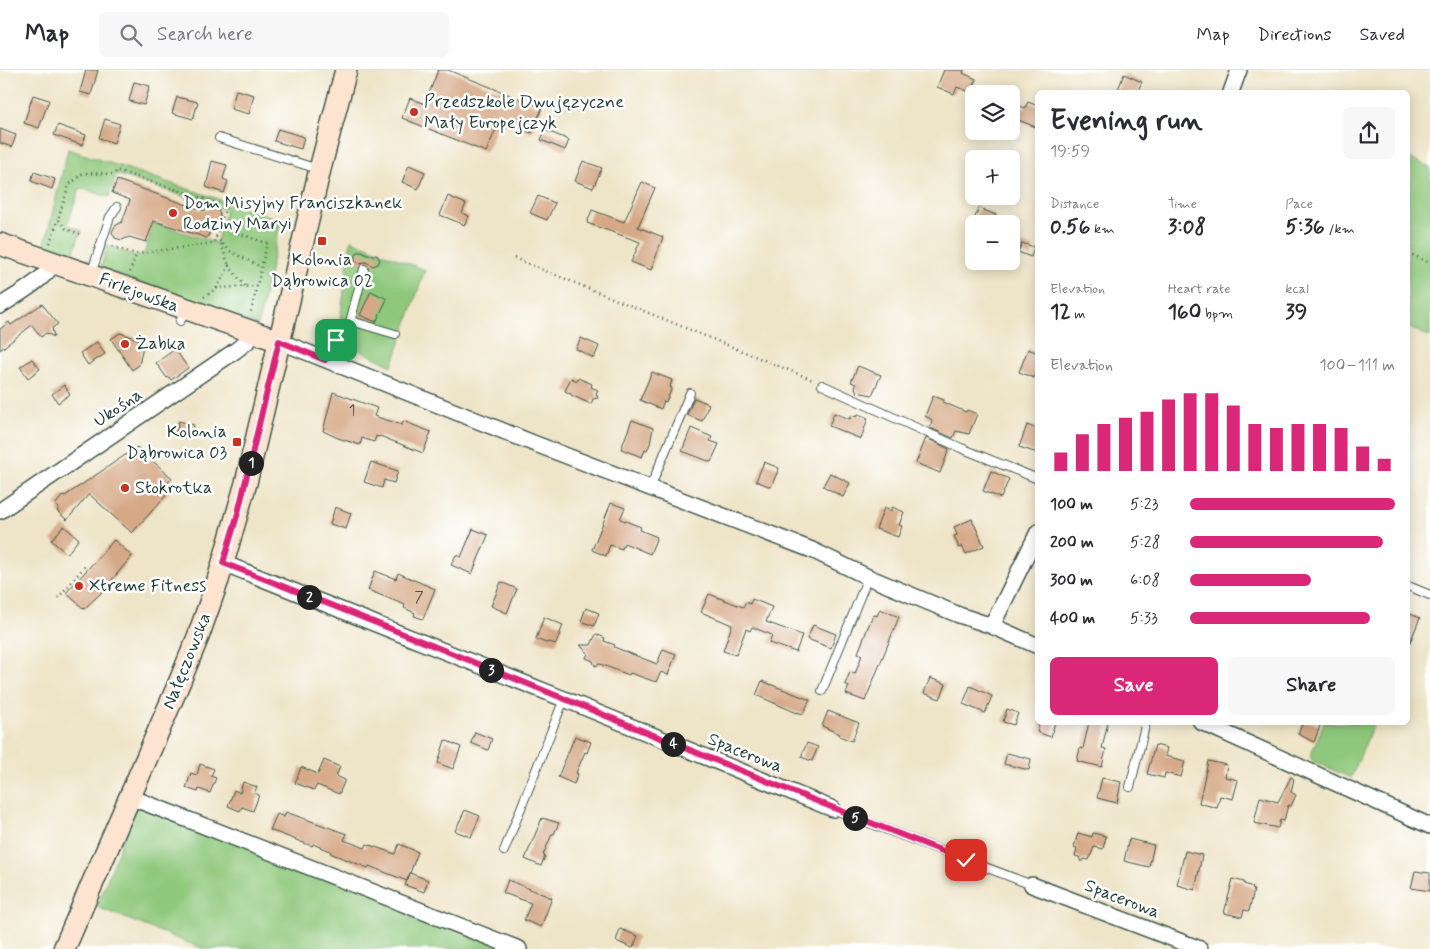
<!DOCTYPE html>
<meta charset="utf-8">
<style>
:root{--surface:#fff;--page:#f7f7f7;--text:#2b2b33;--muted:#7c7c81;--line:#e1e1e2;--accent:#db2777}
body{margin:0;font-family:Mynerve,sans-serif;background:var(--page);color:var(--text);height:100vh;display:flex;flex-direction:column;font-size:19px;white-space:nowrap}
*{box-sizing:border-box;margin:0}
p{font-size:16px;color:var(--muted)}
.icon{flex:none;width:28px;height:28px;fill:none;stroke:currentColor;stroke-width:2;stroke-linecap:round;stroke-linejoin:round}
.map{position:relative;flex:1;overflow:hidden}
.details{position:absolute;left:1035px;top:20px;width:375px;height:635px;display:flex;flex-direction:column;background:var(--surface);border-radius:8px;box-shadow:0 2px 12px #0003}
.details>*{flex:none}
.controls{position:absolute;left:965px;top:15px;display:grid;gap:10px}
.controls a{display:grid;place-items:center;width:55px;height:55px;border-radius:8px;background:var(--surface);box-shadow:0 2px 12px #0003;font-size:25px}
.pin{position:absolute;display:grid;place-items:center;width:42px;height:42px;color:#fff;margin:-21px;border-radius:10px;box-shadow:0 2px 8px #0006}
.km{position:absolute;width:25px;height:25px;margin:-12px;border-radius:50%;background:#222;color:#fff;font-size:14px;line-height:25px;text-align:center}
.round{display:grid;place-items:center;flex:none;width:52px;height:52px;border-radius:8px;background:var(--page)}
.head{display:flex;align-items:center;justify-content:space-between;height:85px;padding:0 15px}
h1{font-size:28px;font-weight:800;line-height:38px}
.stats{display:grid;grid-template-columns:repeat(3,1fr);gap:8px;height:85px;padding:5px 15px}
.stats div{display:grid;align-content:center}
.stats b{font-size:21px;font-weight:800}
.stats small{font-size:14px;font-weight:400}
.stats p{font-size:14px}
.chart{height:140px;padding:10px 15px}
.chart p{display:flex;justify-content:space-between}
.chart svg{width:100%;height:90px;margin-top:5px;stroke:var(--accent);stroke-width:6}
.cta{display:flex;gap:10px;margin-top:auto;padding:10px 15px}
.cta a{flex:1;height:58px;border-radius:8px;background:var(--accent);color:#fff;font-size:20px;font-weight:800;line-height:58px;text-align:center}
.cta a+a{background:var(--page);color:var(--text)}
ul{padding:0 15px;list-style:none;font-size:16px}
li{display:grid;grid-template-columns:80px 60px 1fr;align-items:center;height:38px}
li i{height:12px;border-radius:6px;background:var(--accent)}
header{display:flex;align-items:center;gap:30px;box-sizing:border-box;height:70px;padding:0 25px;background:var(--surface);border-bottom:1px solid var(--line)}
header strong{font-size:24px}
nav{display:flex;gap:28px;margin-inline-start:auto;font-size:18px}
.search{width:350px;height:45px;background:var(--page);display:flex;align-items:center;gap:12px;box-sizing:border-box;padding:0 18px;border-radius:8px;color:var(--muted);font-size:19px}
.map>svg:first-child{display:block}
</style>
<header>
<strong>Map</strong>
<div class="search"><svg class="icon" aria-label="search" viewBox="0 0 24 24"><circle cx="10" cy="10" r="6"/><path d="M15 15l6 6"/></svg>Search here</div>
<nav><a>Map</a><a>Directions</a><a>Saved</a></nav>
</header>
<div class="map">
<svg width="1430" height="879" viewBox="0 0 1430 879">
<rect width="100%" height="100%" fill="#fff"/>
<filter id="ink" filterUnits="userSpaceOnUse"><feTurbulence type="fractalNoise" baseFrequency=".02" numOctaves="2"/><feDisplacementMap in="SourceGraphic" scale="10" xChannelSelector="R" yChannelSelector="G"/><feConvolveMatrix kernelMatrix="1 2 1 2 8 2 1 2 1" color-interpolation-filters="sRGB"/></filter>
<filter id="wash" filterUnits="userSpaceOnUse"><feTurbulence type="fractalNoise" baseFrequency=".0096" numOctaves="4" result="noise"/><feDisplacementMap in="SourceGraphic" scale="20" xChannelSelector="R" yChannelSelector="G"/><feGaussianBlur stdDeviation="1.12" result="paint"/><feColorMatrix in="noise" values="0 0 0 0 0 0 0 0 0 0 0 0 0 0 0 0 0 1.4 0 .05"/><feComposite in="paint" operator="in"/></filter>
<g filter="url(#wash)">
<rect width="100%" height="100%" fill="#eee4c7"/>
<path fill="#8fc87b" stroke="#578258" d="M68,79l213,71 -23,106 -156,-57 -1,-2 6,-21 30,10 7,-2 10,-31 62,20 10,-33 -110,-36 -7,23 -29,-9 -13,37 14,5 -8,25 17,6 -5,1 -41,-15z
M1408,88l22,9v170l-22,-10z
M351,170l74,30 -33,96 -43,-21c4,-13 3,-18 -9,-25z
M1324,653h50l-23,55 -38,-17 -3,-5z
M137,732l384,147h-317l-107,-42z"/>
<g id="blocks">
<path fill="#d6a986" d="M86,0h12l-7,25 -11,-3z
M438,0h10l94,38 -10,25 -15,-6 -1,2 -17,-7 -13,30 -84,-34 8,-20 15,6z
M944,0h20l-1,3 13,6 -6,13 -13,-5 -3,7 -17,-7z
M1124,4l18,8 -5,10h-20z
M134,12l16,4 -6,19 -15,-4z
M236,20l18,5 -5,19 -18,-5z
M33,25l16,5 -10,28 -15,-5z
M177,27l21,5 -5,17 -21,-6z
M1028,32l10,4v22l-27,-11 4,-13 10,4z
M105,49l15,5 -6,19 -15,-5z
M58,55l28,10 -4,10 -28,-10z
M0,59l16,6 -4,12 -12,-4z
M278,59l26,8 -3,12 -27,-8z
M545,60l24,10 -4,10 -24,-10z
M212,91l15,4 -4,14 5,2 -4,12 -18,-6z
M583,91l19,7 -9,20 -18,-7z
M409,95l16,7 -7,17 -16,-7z
M34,102l21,7 -3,10 -21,-8z
M117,110l87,31 12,-7 4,11 -2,7 -5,2 -6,14 -53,-17 -8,21 -17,-5 -7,3 -7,-2 -3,-6 3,-6 7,-4 8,-22 -18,-7z
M642,112l13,6 -17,39 25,10 -12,33 -20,-8 9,-20 -53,-19 5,-13 32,12z
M448,126l18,8 -4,9 7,3 -4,9 -25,-10z
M538,126l17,7 -8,17 -17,-7z
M979,138l17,7 -4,9h-20z
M1022,173l12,4 -3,10 -13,-5z
M358,182h4l5,3h10l3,5 -2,4 -5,2 -7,-4 -8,1 -3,-3v-4z
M371,221l16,8 -11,23 -16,-7z
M42,234l16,20 -6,4 2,9 -8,-4 -5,4 -9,-12 -32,25v-21l9,-7 2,3z
M120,263l24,8 -5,24 -7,5 -21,-31z
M581,268l18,8 -5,12 -18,-9z
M97,272l8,12 -17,11 -8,-12z
M175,279l13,19 -17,12 -2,-3 -2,1 -11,-15z
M1028,279l10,4v16l-4,9 -15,-6z
M32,289l8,10 -12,9 -8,-11z
M858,296l23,9 -9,20 -15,-3 -2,-4 1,-4 -5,-2z
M652,302l20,8 -2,7 2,1 -6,14 -2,-1 -3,8 -21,-9z
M571,308l6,3 1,-3 14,6 -1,3 7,3 -2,3 2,5 -5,1 -2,5 -20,-9v-1l-6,-3z
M64,315l6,9 -12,9 -6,-9z
M333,322l44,16 -3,8 28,9 1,-4 28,11 -8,21 -43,-17 -1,1 -3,-1 -2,6 -12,-4 -2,7 -22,-7 -15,-7z
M933,326l11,4 -1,2 23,10 1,-2 10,4 -8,20 -13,-3 -3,7 -23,-10 2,-7 -1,-2 -6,-3z
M694,328l15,6 -7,17 -15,-6z
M834,343l16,6 1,-4 5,2 2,-3 10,4 -7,21 -32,-13z
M632,350l21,8 -3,16 -3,6h-2l-3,7 -21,-8z
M179,351l15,4 -4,14 -15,-4z
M1027,355l11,4v24l-19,-6z
M691,358l21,9 -2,4 9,3 -8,18 -29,-11z
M926,368l23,11 -9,24 -24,-10z
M137,377l35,31 -7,8 5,5 -38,42 -43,-39 -22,26 -10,-9 2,-3 -4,-3 8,-10 2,1z
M371,392l27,9 -4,12 -10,-3 -2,8 -18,-6z
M764,392l15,6 -8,19 -15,-6z
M991,401l18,8 -8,19 -18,-7z
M830,403l20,10 -7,14 -20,-11z
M611,433l14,5 -5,11 21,8 -1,3 17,7 -7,17 -26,-11 -2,6 -12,-4 -4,11 -14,-6z
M335,437l16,6 -5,16 -16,-5z
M892,437l12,5 -5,13 3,1 -4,11 -22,-8 8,-21 7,3z
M972,449l12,27 -18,8 -4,-8 -3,2 -5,-12 3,-1 -3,-8z
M64,456l15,13 -12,15 -16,-14z
M473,459l15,6 -16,39 -21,-9 5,-10 5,2z
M114,470l18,16 -31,37 -17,16 -18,-16z
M375,501l21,8 2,-6 37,16 -12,30 -9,-3 1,-3 -11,-5 1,-3 -37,-15z
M501,512l16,7 -10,24 -16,-7z
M709,524l34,13 3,-5 4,2 2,-5 20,8 -6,15 36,13 -6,17 -27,-9 3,-8 -20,-8 -2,4 -4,-2 -10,26 -13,-4 9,-26 -31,-13z
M586,538l13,5 -5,13 -13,-5z
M880,539l19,8 -34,84 -19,-7 3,-8 -4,-2 5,-12 5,2 7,-19 -4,-2 10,-26 5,-12 4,1z
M1408,543l12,5 -12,29z
M544,547l19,8 -7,19 -7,-2 -3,1 -10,-4z
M813,555l23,9 -5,14 -24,-9z
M596,564l9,4 -1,3 11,4 -1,2 43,17 6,-15 13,5 -8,21 -7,-3 -5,10 -26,-9 -1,2 -29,-11 -5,2 -2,-5 -7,-3 2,-5 -8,-8h11z
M930,608l16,6 -6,15 -16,-6z
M762,611l48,19 -7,14 -6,-2v1l-41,-18z
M970,616l22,10 -7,17 -22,-9z
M1007,639l11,4 -4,12 -11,-3z
M828,641l31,12 -7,18 -13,-5 1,-2 -18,-8z
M1040,652h15l-4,15 -14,-5z
M1089,652h19l-6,26 4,1 -4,18 -25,-6 3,-13 3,1z
M1303,652h8l9,4 -6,16 -16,-8z
M475,662l17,7 -4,11 -17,-7z
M575,666l16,6 -4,11 -2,-1 -9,21 2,1 -4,10 -16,-7z
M445,670l16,7 -8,22 -15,-6z
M807,673l11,4 -6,14 -11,-4z
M1155,675l12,3 -2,8 20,5 -4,16 -16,-4 -1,5 -17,-4z
M1007,683l24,6 -2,11 -25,-6z
M324,690l16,7 -4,9 9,4 -6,14 -22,-9 -3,5 -19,-7 6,-16 17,7z
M1208,691l19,4 -2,12 13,3 -5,19 -13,-3 -3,12 -18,-5z
M200,694l14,5 -3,7 5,2 -6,15 -11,-4 -1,3 -12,-4 5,-15 6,2z
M1291,707l3,2 -3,13 5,3 -5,11 -3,-1 -4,16 -4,-1 -2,8 -24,-5 6,-26 18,5z
M1102,708l19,4 -4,21 -20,-5z
M243,712l14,5 -3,6 5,2 -6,16 -11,-4 -2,4 -12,-5 6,-16 6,3z
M465,740l15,6 -9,21 -16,-6z
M286,742l61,22 -3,6 21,8 2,-4 28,10 4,-10 19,8 -11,29 -38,-15 -1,2 -38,-15 1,-2 -9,-3 -9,-4 -1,2 -42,-16 7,-16 7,3z
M542,748l17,5 -5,11h-2l-9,21 2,1 -4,10 -16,-7z
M1078,763l14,4 1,-4 13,3 -3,13 -9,-2 -5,13 -4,-1 -4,3 -2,-5 -4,-1 2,-8 -3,-1z
M1129,769l25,6 -5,22 -25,-6z
M1185,781l17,4 -7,35 -18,-5z
M1415,801l15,2v18l-19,-3z
M410,803l18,7 -4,12 -19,-7z
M1233,809l11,3v2l9,3 -1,2 2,1 -5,21 -5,-1 -2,7 -18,-4z
M508,810l44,18 -11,29 -17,-7 7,-17 -28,-10z
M620,859l18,7 -5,12 -17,-7z"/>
</g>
</g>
<g filter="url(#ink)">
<use href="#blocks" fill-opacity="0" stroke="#3e564a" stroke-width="1"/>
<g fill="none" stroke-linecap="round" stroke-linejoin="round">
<g stroke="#3e564a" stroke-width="10">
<path id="lane" d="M219,68l99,31
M91,204l19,-57 7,-10
M180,251l8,-11
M351,251l44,13
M325,290l11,-19 13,-15 15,-57
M822,315l139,63 77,31
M650,418l40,-95
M1408,516l22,9
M822,621l46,-114
M1130,717l16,-65
M833,739l199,76
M504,781l60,-152"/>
</g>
<g stroke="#3e564a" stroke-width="18">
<path id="street" d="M1231,22l8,-22
M0,236c17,-11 44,-26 54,-43
M279,271l254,102 279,107 56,27 91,38 33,11 46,20
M0,441l235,-160 14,-11 4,-7
M223,493l341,136 269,110
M992,556l46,-94
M1201,652l229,104
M130,727l389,152
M1032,815l168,64"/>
</g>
<g stroke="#3e564a" stroke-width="24">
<path id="secondary" d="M0,174l279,97
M64,879l113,-261 21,-51 20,-57 28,-97 74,-314 26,-99"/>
</g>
<path stroke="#3e564a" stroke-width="2.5" stroke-dasharray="1 4" stroke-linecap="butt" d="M219,157l48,16 -16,69 -3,-1
M80,164l-14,-5 -8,-10 11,-34 14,-12 32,1 1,-4 110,36 -12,37 -78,11 -25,-8
M216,167l14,14 31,16
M50,173l8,-24
M221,174l8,22
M1408,183l22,10
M514,188l299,122
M130,202l6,-18
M245,216l-16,-20 -12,22 40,-2
M204,227l13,-9
M194,418l16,5
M58,528l28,-33"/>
<use href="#lane" stroke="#fff" stroke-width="8"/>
<use href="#street" stroke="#fff" stroke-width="15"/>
<use href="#secondary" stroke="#fde4d0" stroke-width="21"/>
</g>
</g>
<g fill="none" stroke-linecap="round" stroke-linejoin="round" filter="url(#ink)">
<g stroke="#fff" stroke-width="10">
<path id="route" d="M336,270l-11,20 -46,-19 -41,172 -15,50c249,95 494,201 743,297"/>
</g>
<use href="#route" stroke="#db2777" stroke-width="6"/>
</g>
<g fill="#c8321e" stroke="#fff" stroke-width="2">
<circle cx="414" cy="42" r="5"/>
<circle cx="173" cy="143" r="5"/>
<rect x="317" y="166" width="10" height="10" rx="2.5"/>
<circle cx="125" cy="274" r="5"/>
<rect x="232" y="367" width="10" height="10" rx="2.5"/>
<circle cx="125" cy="418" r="5"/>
<circle cx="79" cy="516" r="5"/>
</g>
<g text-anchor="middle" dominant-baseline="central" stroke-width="5" stroke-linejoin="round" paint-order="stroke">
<g font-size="15" fill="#4d5848">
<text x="352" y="341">1</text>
<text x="419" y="528">7</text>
</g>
<g font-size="18" fill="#1f3d34" stroke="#fff" text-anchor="start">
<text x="424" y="32">Przedszkole Dwujęzyczne<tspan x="424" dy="21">Mały Europejczyk</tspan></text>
<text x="183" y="133">Dom Misyjny Franciszkanek<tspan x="183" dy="21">Rodziny Maryi</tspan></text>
<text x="322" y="190" text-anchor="middle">Kolonia<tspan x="322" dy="21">Dąbrowica 02</tspan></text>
<text x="135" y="274">Żabka</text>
<text x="227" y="362" text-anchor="end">Kolonia<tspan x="227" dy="21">Dąbrowica 03</tspan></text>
<text x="135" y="418">Stokrotka</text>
<text x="89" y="516">Xtreme Fitness</text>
</g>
<g font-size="18" fill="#1f3d34" stroke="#fff">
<text transform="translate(139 223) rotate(20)">Firlejowska</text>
<text transform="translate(118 338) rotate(-34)">Ukośna</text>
<text transform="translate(187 591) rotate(-68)">Nałęczowska</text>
<text transform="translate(745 683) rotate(22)">Spacerowa</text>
<text transform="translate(1122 829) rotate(21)">Spacerowa</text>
</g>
</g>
</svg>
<div class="controls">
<a><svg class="icon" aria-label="layers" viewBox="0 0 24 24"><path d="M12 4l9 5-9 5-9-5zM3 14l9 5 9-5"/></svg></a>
<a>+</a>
<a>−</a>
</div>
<div class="pin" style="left:336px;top:270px;background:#1e9e55"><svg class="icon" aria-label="arrive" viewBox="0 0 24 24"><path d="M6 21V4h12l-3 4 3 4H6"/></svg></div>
<div class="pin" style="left:966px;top:790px;background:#d93025"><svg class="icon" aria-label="check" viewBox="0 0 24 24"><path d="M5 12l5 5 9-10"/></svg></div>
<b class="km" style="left:251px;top:393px">1</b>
<b class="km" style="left:309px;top:527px">2</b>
<b class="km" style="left:491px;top:600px">3</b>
<b class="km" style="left:673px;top:674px">4</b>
<b class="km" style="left:855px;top:748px">5</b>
<section class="details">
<div class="head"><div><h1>Evening run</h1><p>19:59</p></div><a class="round"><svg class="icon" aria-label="share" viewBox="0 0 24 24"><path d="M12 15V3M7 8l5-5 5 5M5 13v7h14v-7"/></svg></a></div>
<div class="stats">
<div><p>Distance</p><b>0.56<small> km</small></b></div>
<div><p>Time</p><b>3:08</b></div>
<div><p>Pace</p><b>5:36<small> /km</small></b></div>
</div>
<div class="stats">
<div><p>Elevation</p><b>12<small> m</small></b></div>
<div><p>Heart rate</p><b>160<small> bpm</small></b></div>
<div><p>kcal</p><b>39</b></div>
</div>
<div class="chart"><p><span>Elevation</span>100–111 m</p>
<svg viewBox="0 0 160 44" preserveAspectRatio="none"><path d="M5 44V35M15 44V26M25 44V21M35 44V18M45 44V15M55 44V9M65 44V6M75 44V6M85 44V12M95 44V21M105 44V23M115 44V21M125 44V21M135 44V23M145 44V32M155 44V38"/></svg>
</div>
<ul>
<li><b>100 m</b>5:23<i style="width:100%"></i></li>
<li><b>200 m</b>5:28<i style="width:94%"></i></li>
<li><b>300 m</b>6:08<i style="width:59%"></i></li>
<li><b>400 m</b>5:33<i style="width:88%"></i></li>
</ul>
<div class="cta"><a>Save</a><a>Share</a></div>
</section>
</div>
